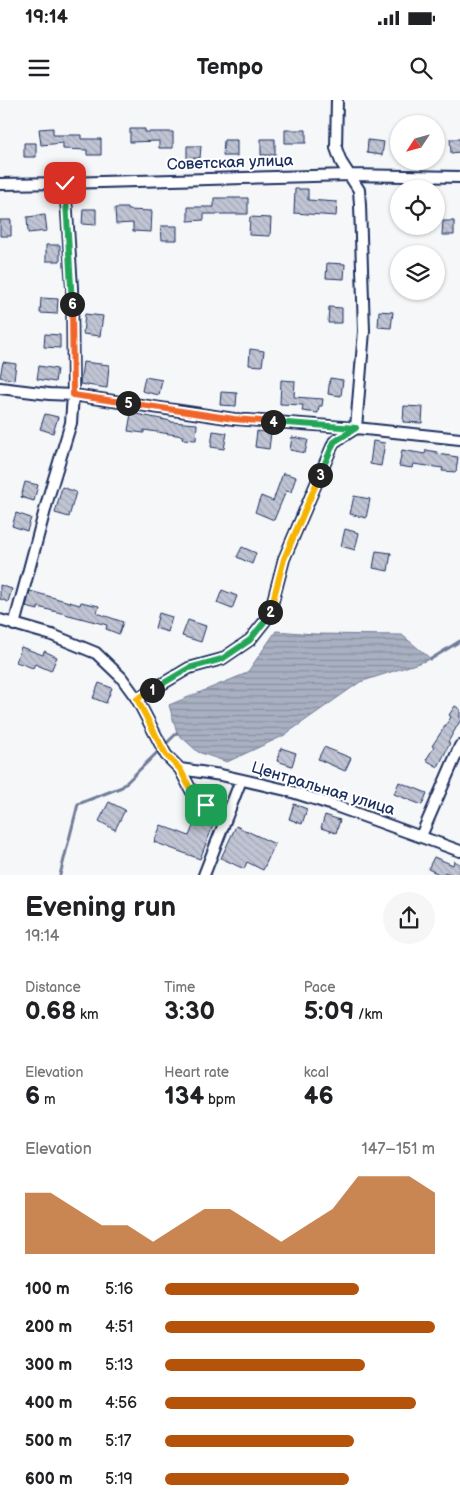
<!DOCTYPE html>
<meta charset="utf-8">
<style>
:root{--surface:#fff;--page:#f6f6f6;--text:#202124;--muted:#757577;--accent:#b45309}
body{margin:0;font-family:"Balsamiq Sans",sans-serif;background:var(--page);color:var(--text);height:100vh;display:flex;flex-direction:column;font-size:19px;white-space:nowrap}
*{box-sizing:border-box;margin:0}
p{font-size:16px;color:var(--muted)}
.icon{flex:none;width:28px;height:28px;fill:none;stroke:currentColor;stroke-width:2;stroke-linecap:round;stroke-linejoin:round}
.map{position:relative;height:775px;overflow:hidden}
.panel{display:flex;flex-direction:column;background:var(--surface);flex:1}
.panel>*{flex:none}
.needle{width:32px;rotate:234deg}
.controls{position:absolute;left:390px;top:15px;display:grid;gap:10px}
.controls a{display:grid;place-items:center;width:55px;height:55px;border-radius:50%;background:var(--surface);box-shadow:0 1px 4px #0004;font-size:25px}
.pin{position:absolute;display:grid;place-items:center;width:42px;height:42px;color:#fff;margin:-21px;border-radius:10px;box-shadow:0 2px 8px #0006}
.km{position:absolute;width:25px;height:25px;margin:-12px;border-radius:50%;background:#222;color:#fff;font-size:14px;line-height:25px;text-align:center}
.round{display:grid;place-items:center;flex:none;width:52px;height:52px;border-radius:26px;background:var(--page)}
.headline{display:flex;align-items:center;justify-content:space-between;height:85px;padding:0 25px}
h1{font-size:28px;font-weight:700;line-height:38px}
.stats{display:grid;grid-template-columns:repeat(3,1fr);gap:8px;height:85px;padding:5px 25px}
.stats div{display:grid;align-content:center}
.stats b{font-size:25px;font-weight:700}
.stats small{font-size:14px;font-weight:400}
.stats p{font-size:14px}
.chart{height:140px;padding:10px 25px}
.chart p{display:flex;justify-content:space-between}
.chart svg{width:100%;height:90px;margin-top:5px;fill:var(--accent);opacity:.7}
ul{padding:0 25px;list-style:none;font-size:16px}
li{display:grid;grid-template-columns:80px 60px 1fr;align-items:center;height:38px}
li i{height:12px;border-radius:6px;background:var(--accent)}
.status{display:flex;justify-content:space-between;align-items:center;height:35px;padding:0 25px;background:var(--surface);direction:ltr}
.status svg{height:14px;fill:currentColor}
header{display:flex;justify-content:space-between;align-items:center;height:65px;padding:0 25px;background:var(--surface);font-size:22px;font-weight:700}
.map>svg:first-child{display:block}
</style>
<div class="status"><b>19:14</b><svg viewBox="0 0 49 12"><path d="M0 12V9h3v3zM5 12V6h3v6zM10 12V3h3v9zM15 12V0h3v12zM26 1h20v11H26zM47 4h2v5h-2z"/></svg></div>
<header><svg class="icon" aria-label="menu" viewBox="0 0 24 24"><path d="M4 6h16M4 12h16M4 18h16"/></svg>Tempo<svg class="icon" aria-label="search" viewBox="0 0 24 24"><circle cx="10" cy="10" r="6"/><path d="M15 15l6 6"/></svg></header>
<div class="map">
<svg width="460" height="775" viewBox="0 0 460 775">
<defs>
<pattern id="water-rules" width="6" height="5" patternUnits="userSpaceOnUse" patternTransform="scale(1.25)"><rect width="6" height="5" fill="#a9b0c1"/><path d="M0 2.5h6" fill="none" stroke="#8990a0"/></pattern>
<pattern id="building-back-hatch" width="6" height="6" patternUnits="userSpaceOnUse" patternTransform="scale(1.25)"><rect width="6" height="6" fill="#c0c4d3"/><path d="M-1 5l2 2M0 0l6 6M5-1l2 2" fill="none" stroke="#a4a9b8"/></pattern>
</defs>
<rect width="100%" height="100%" fill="#f6f7f9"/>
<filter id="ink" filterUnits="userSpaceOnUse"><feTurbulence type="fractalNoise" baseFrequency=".02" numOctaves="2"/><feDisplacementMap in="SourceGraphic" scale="10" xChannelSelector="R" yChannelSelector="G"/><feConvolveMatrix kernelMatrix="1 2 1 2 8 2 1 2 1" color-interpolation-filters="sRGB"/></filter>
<g filter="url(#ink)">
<path fill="url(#water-rules)" stroke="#707c99" d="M276,531l38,3 88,1 29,24 -71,23 -77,54 -56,26 -29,-10 -21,-19 -8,-28 78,-32z"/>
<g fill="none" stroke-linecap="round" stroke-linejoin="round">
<path stroke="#707c99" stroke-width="3" d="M431,559l29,-18
M60,775l18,-71 44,-17 55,-54"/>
</g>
<path fill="url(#building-back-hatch)" stroke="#1b2f5e" d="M53,28v7h28v4h20v16h-14v-5l-24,-1v-6l-22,2 -2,-16z
M130,29h15v3h28v16h-14v-7l-29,1z
M285,30h21v13h-21z
M261,39h14v16h-14z
M450,39h10v13l-9,1z
M224,40h13v16h-14z
M368,40l16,2 -2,13 -15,-2z
M24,43h12v14h-12z
M187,46h14l-1,12h-13z
M295,89h13v11l29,2 -1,14 -42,-3z
M214,98h34v16h-44v6l-16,1v-14h26z
M115,108h13v2l24,1 -1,21 -18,-1v-8l-17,1z
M83,109h13v16l-14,-1z
M45,115l2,16 -19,2 -1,-16z
M250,117l21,1 -1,18 -21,-1z
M0,120h11v16h-11z
M443,121h11v14h-12z
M161,126h16v14h-15z
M46,145h14v16h-14z
M327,163l18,1 -1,15 -18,-1z
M41,198l17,1 -1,15 -17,-1z
M329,207l13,1v15h-14z
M379,211l14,1 -2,16 -13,-1z
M85,214l18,2 -3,20 -17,-2z
M45,234l15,1v13l-16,-1z
M250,249l14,2 -2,15 -13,-1z
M3,262l13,2 -2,16 -14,-3z
M83,262l26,3 -2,23 -27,-4z
M39,266l18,3 -2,13 -18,-3z
M145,277l17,3 -3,15 -17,-4z
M330,278l13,2 -2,16 -13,-2z
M281,280l14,1 -1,16 29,2 -1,7h-3l-1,7 -16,-2 1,-6 -23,-1z
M221,292l16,1 -1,13 -16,-1z
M404,306l19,1 -1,16 -19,-1z
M131,313l40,8v1l26,2 -1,16 -14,-1 1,-3 -39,-6v3l-16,-2z
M45,314l13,3 -5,16 -13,-4z
M213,331l14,2 -3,16 -13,-2z
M257,331l14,2 -2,16 -14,-2z
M292,337l16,3 -3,13 -15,-3z
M373,341l12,2 -4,23 -11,-2z
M402,350l23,4 1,-4 11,2v2l21,3 -2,15 -14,-1 1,-3 -30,-4 -1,4 -13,-2z
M283,373l13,4 -5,15 -5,-1 -12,29 -19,-8 6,-16 12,5z
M25,382l13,3 -4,16 -13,-4z
M62,387l14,5 -7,25 -14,-4z
M354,396l16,3 -4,19 -16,-4z
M16,413l15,5 -4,13 -15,-5z
M345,429l14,4 -4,17 -14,-4z
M242,447l14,6 -4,11 -15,-7z
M376,451l15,2 -3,18 -15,-3z
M0,485l12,4 -4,13 -8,-3z
M222,490l15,6 -5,13 -15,-6z
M30,491l50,14 1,-3 18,4 -2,7 26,9 -4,12 -13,-5 1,-4 -69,-18v3l-12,-3z
M159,513l13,4 -4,15 -13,-4z
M188,520l18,6 -5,16 -19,-6z
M21,547l22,8 1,-4 13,6 -6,14 -16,-7 -2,4 -17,-6z
M99,583l13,5 -6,15 -13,-5z
M455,606l5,3v12l-12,21 2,1 -12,24 -12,-7 8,-13 -2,-1 19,-29 -2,-2z
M324,647l27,11 -6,13 -27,-12z
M281,648l15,5 -4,13 -15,-5z
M399,682l28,11 -5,12 -28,-11z
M109,702l16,8 -10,20 -16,-9z
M294,704l13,5 -5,15 -13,-5z
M200,709l16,9 -16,41 -46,-17 7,-17 28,11z
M325,715l15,5 -4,13 -15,-5z
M236,726l39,18 -12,26 -16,-8 -3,7 -23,-11z
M434,757l19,8 1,-4 6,3v11h-8l-7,-3 -2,3h-2l-13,-6z"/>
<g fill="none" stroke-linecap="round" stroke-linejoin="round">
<g stroke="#1b2f5e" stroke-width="14">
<path id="minor" d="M0,84l65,-1 284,-8 111,2
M0,288l49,6 24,1 161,24 122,9 104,11
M0,520l52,15 44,18 25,24 16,22 29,56 14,14 41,6 65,15 44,14 130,47
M14,525l35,-130 22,-72 2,-28 -1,-107 -7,-105
M137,599l52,-31 33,-9 28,-19 19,-24 15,-57 50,-117 22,-14 8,-97 -4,-126 -1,-15 -18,-28 -5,-14 1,-48
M180,669l15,29 32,18
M421,736l39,-90
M204,775l37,-95"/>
</g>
<use href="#minor" stroke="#fff" stroke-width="10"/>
</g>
</g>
<g fill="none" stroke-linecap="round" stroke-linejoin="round" filter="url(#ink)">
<g stroke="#fff" stroke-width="10">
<path id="split-1" d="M152,590l-15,9 29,56 14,14 15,29 11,7"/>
</g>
<g stroke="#fff" stroke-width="10">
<path id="split-2" d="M152,590l37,-22 33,-9 28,-19 19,-24 1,-4"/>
</g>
<g stroke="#fff" stroke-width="10">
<path id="split-3" d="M270,512l14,-53 36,-84"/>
</g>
<g stroke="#fff" stroke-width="10">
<path id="split-4" d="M273,322l83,6 -22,14 -14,33"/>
</g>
<g stroke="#fff" stroke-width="10">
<path id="split-5" d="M128,303l106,16 39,3"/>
</g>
<g stroke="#fff" stroke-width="10">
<path id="split-6" d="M72,204l1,91 55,8"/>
</g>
<g stroke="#fff" stroke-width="10">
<path id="split-7" d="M65,83l7,121"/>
</g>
<use href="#split-1" stroke="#f5b400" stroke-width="6"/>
<use href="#split-2" stroke="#22a559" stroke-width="6"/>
<use href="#split-3" stroke="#f5b400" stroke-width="6"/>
<use href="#split-4" stroke="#22a559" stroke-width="6"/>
<use href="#split-5" stroke="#f0652b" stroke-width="6"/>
<use href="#split-6" stroke="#f0652b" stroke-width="6"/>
<use href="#split-7" stroke="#22a559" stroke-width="6"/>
</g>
<g text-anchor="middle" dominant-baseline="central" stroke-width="4" stroke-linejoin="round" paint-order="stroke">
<g font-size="16" fill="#1b2f5e" stroke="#fff">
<text transform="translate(230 63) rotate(-2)">Советская улица</text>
<text transform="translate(323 689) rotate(17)">Центральная улица</text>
</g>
</g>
</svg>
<div class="controls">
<a><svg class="needle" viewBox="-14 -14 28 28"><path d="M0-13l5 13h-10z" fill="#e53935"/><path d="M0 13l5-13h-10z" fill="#757577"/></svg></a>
<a><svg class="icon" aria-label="locate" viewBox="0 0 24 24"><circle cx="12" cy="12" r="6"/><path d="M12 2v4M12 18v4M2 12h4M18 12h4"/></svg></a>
<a><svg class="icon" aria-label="layers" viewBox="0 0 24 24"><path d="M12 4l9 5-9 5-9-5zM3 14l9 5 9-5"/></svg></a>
</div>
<div class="pin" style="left:206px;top:705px;background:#1e9e55"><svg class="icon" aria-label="arrive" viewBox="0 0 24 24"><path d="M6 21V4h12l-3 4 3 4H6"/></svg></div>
<div class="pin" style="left:65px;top:83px;background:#d93025"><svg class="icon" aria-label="check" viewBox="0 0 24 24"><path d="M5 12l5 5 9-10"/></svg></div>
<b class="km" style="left:152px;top:590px">1</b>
<b class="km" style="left:270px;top:512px">2</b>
<b class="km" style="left:320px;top:375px">3</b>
<b class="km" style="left:273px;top:322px">4</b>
<b class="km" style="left:128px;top:303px">5</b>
<b class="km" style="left:72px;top:204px">6</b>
</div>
<section class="panel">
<div class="headline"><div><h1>Evening run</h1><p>19:14</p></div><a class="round"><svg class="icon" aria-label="share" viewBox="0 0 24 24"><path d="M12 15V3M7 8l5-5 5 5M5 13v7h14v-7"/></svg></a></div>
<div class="stats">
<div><p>Distance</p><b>0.68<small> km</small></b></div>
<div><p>Time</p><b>3:30</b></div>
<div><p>Pace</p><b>5:09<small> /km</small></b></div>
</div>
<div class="stats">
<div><p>Elevation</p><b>6<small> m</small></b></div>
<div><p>Heart rate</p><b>134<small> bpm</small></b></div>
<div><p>kcal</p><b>46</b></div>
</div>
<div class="chart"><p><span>Elevation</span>147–151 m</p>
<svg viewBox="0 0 160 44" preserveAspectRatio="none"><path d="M0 44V14L10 14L20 22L30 30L40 30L50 38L60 30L70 22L80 22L90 30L100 38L110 30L120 22L130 6L140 6L150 6L160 14V44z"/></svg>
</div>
<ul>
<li><b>100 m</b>5:16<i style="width:72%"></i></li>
<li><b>200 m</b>4:51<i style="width:100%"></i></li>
<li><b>300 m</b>5:13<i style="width:74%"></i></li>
<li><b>400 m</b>4:56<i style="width:93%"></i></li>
<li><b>500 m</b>5:17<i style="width:70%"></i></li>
<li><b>600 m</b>5:19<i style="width:68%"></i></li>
</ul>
</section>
